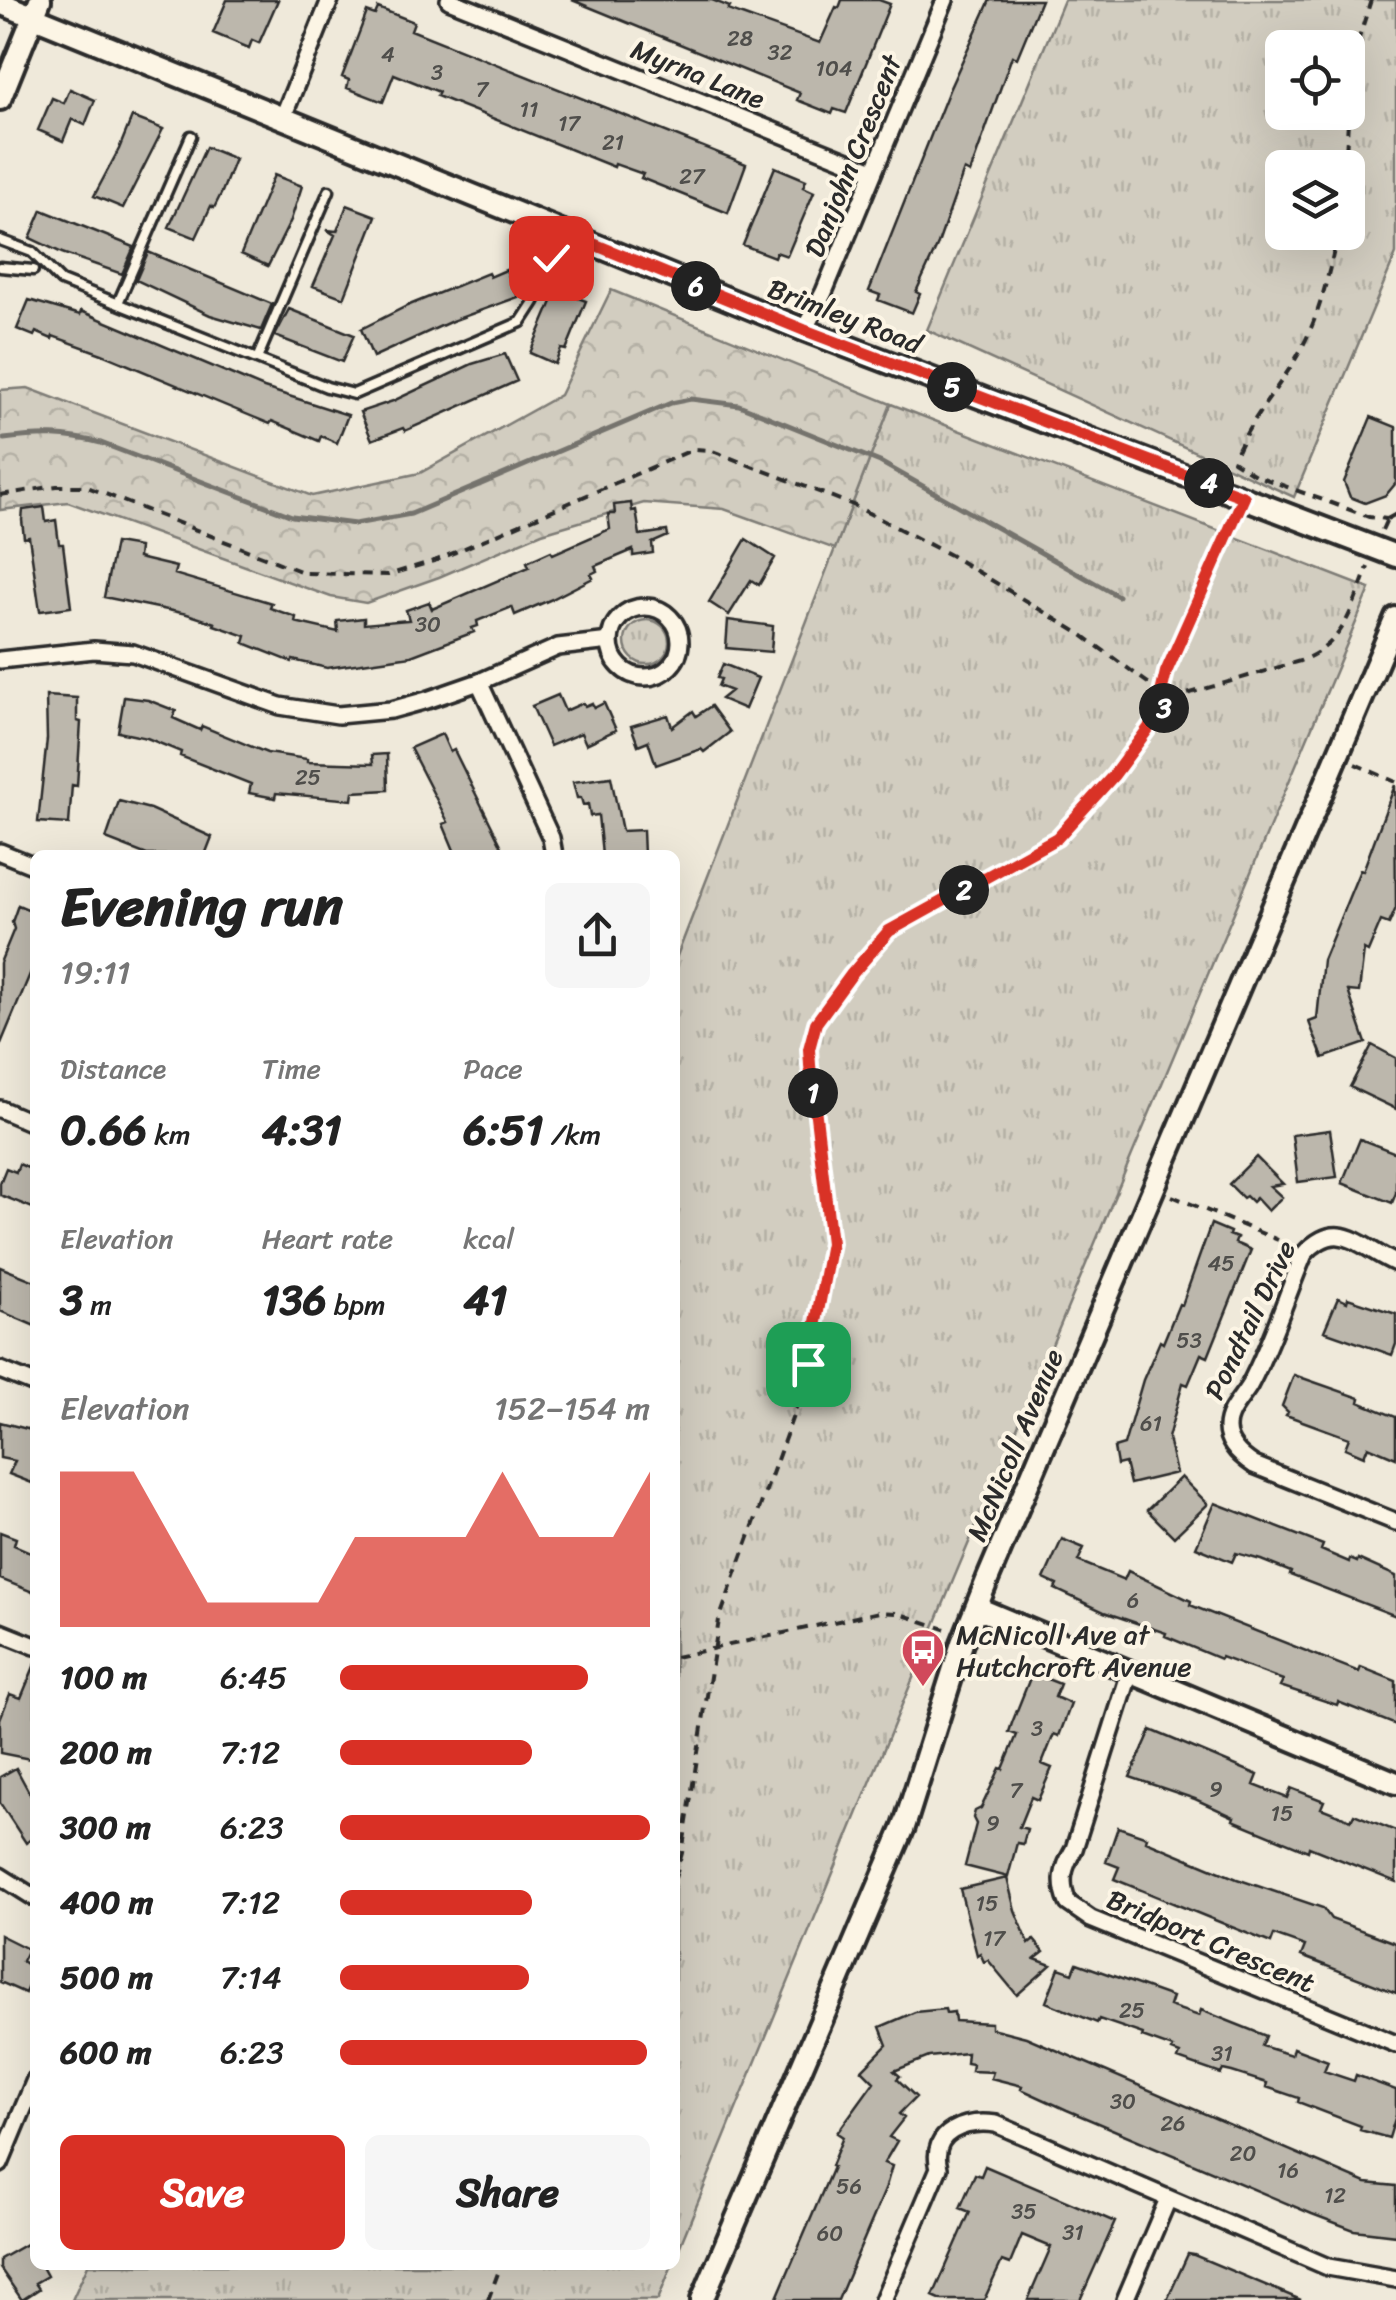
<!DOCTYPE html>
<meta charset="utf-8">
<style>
:root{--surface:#fff;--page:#f6f6f6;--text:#222;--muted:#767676;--accent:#d93025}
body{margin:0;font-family:Sriracha,sans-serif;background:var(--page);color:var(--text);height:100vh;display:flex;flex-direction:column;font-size:38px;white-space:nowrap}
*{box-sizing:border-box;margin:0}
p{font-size:32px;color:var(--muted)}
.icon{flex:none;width:55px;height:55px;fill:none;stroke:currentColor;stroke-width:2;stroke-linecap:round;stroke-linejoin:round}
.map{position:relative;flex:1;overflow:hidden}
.panel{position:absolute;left:30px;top:850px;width:650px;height:1420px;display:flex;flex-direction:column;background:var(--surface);border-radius:15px;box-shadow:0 10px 40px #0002}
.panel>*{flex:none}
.buttons{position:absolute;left:1265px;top:30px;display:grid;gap:20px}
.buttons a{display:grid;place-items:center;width:100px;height:100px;border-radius:15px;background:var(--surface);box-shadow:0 10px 40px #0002;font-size:50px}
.pin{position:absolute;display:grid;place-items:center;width:85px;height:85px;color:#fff;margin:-42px;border-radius:20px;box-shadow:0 5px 15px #0006}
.km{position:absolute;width:50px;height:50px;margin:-25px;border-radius:50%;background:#222;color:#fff;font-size:28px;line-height:50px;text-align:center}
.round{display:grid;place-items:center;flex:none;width:105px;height:105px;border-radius:15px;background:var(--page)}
.head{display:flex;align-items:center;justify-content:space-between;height:170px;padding:0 30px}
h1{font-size:55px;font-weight:700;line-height:75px}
.metrics{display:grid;grid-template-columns:repeat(3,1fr);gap:15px;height:170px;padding:10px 30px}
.metrics div{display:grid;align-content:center}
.metrics b{font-size:42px;font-weight:700}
.metrics small{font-size:28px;font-weight:400}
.metrics p{font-size:28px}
.chart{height:280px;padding:20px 30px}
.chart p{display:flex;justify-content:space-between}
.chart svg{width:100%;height:180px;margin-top:10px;fill:var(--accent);opacity:.7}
.button{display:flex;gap:20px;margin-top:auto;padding:20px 30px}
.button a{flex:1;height:115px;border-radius:15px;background:var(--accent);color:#fff;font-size:40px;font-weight:700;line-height:115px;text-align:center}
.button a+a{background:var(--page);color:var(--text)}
ul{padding:0 30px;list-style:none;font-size:32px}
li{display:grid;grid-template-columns:160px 120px 1fr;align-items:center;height:75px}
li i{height:25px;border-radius:12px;background:var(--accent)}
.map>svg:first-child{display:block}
</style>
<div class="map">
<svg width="1396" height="2300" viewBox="0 0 1396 2300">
<defs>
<pattern id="grass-tufts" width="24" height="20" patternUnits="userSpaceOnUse" patternTransform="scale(2.5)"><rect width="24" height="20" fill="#d2cdc0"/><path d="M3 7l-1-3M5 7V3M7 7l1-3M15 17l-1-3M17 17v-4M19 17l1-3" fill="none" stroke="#b4b0a5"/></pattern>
<pattern id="park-crowns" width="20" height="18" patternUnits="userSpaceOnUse" patternTransform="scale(2.5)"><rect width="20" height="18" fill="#d2cdc0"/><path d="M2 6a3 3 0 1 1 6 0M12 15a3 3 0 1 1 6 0" fill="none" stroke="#b4b0a5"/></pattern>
</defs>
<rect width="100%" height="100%" fill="#efe9da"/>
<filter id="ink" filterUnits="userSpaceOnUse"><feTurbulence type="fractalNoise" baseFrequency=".01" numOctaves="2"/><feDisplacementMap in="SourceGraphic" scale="20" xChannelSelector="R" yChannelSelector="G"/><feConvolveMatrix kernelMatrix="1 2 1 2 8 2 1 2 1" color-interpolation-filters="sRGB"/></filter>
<g filter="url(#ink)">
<path fill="url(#grass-tufts)" stroke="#7e7c76" stroke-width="2.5" fill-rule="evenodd" d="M1064,0h332v254l-102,243 -367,-167zM1282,48h66v64h-66zM1282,168h66v64h-66z
M891,404l479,185 -416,989 -279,680v-1297z
M625 642a22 22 0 1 1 44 0a22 22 0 1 1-44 0Z
M88,2265h584l-14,35h-586z"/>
<path fill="url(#park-crowns)" stroke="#7e7c76" stroke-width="2.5" d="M611,290l280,114 -56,145 -111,-40 -80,-6 -102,30 -103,44 -73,26 -35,-6 -263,-95 -68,8v-120l28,-2 284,108 108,-23 140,-78z"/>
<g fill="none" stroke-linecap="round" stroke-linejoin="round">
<path stroke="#75736d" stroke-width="5" d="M4,439c38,-5 60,-5 97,4l191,73 63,8 56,-10 260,-111 20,-4 48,6 141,57 238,134"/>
</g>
<path fill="#bcb7ac" stroke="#2b2b2b" stroke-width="2.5" d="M227,0h51l-19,43 -7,-3 -3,8 -36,-15z
M572,0h140l18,7 -2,3 92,33 16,-36 3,1 3,-8h37l11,4 -44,109 -12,-4 -2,5 -35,-14 3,-7z
M990,0h51l-24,58 -5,-2 -42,117 -6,-3 -26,74 -22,48 4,2 -8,19 -34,-13 2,-5 -11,-4 80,-201z
M378,8l36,14 -3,8 335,134 -18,49 -87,-35 2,-4 -28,-10 -1,3 -177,-71 2,-4 -45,-18 -11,28 -36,-14 2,-8 -7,-3 25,-65 8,3z
M70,89l25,11 -10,25 -13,-6 -9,22 -25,-11 14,-32 12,5z
M132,117l31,12 -40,79 -29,-12 25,-47z
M206,147l29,12 -13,33 -8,16 -3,-2 -15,32 -27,-11z
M775,167l31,13 -3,7 11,5 -27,64 -11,-4 -2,5 -31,-12z
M274,175l28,11 -11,34 -23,46 -27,-12z
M347,205l29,11 -32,82 -31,-12 22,-51 -8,-5 10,1z
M42,210l92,37 -12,27 -60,-21 -32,-15z
M148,252l124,52 -11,26 -51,-15 -74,-35z
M506,270l12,27 -66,24 -79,36 -12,-28 46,-23 81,-33 2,4z
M557,290l29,11 -20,49 -5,-1 -6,15 -25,-11z
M29,300l51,15 1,-4 183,77 84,27 -11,28 -16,-7 -2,5 -47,-20 -2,3 -168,-70 -49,-18 -1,3 -16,-7 -2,4 -17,-7z
M289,309l65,26 -12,27 -67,-26z
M505,354l12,27 -112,50 -2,-3 -31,12 -12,-28 33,-11 79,-37z
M1371,417l25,10v56l-10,12 -21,8 -15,-6 -6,-15z
M631,503l1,8 4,-1 4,25 27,-4 1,5 -16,7 1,10 -20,3v-6l-38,16 2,5 -6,3 2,4 -41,21 -37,16 -3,-8 -35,14 1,5 -6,2 2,4 -63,24 -84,12 -34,-8 -1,2 -48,-19 2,-7 -32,-11 1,-2 -28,-9 -83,-17 11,-54 24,4 -1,11 38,9 -2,7 98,29 -2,5 26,9 -1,5 43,10 -1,-11 27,-3v6l45,-4 -3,-10 23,-8 3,7 97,-42 -2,-5 24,-11 2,3 57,-25 -2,-15h7l-1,-9z
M44,507l2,15 10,-2 3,24h4l8,63 -31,4 -11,-74 -5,1 -2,-18 1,-10z
M746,539l29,19 -16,27 -8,-5 -22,35 -20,-13z
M728,620l45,6 -2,26 -45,-4z
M723,664l35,14 -13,31 -24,-10 10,-8 -13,-5 3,-7 -4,-1z
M558,695l7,16 18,-8 2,3 7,-3 2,5 10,-5 12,27 -30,14 -5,-11 -31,13 -18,-40z
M46,696l31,2v23l4,1 -4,64 -5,-1 -3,39 -31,-2 9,-83z
M124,697l24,3 28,11 -3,7 27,12 2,-4 65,27 40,6v3l66,2 -1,-9 15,-1 1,36 -35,2 -1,8 -76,-7 -1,5 -26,-5 2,-9 -71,-28 1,-4 -34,-14 -29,-6z
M711,706l19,26 -26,20 -3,-3 -45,16 -8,-24 -10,4 -7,-19 37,-11 4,12 21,-16 3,5z
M442,734l8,18 4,-2 52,105h-50l-13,-31 5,-2 -38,-74z
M611,777l11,54 21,-1 1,25h-42l-4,-40 -8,1 -2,-12 -5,1 -2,-7h-4l-4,-16z
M1395,785l1,123 -7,16 -8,-3 -13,31 -4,-2 -5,42 -11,-1 18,52 -43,15 -14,-36 8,-3 6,-59 37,-90 3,1z
M119,801l31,8 62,28 -7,18h-58l-41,-16z
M18,905l17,7v50l-35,84v-83l14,-34 -2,-7z
M1372,1045l24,13v51l-46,-22z
M1330,1130l7,47 -39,5 -6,-47z
M1360,1139l36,14v40l-4,10 -50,-20z
M1256,1157l27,27 -13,2 12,11 -14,14 -12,-13 -4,4 -6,-6 -3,2 -14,-14z
M19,1164l16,7v38l-35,-14v-12l6,-15 10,4z
M1211,1224l19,8 -1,3 8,3 -2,5 16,7 -43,107 -7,-3 -13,31 -5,-2 -15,55 8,35 -46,11 -5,-21 -8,2 -3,-17 10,-3 19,-65 17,-39 3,2 16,-39 3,1z
M0,1267l35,14v45l-35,-15z
M1338,1298l9,4 1,-4 48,16v30l-4,11 -68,-24z
M1294,1375l66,23 -1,4 37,15v41l-28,-12 -4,10 -19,-8 4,-10 -63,-23 2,-3 -6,-6z
M0,1422l35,9v43l-3,9 -23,-9 6,-13 -15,-3z
M1181,1477l27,27 -34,33 -27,-27z
M1215,1503l108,42 -2,5 28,12 1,-3 7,3 1,-3 38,17v40l-106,-41 1,-3 -30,-12 -25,-7 -4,9 -36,-15z
M0,1532l16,6 -2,7 21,9v39l-35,-14z
M1062,1539l22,9 -6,13 46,19 4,-9 63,30 -1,4 169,67 2,-5 35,14v44l-58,-23 -1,3 -57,-19 3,-6 -62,-23 -1,2 -55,-23 1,-3 -62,-21 -49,-23 2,-4 -13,-6z
M35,1664v96l-35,-7v-34l10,-25 11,4z
M1032,1673l28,11 -5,13 16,7 -12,32 -5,-2 -12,30 10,4 -14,32 -7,-3 -12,30 8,2 -4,15 -6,-1 -9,34 -43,-11 11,-42 -3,-6 2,-7 6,-3 19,-40 3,1 14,-34 -8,-3 3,-9z
M1151,1730l107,45 -4,10 33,13 4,-10 33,13 -3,7 30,12 3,-6 42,17v51l-87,-35 -1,4 -75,-31 1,-3 -39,-18 -65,-22z
M16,1768l19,35v33l-9,7 -26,-40v-26z
M1118,1827l29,10 -1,4 91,38 86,29 8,11 65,24v50l-95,-37 4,-10 -31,-11 -3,8 -157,-64 5,-12 -13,-5z
M1007,1878l8,32 14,34 5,-4 10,12 -9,7 16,6 -34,30 -29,-35 -4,2 -4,-9 -3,2 -17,-66z
M0,1935l28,14 -6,12 13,9 -10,23 -25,-11z
M1077,1963l95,34 -3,9 30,10 2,-6 65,26 -4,10 29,9 2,-7 35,13 -4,10 30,10 2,-6 40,15v25l-7,23 -29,-8 1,-4 -63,-24 1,-4 -33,-11 1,-4 -35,-11 -9,-2 -2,4 -43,-15 2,-5 -8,-3 1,-3 -31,-11 1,-3 -44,-15 -2,4 -51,-21 13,-34 14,5z
M945,2009l1,4 8,-1 1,9 36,2v5l35,9 340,146 30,3v49l-42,-5 -42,-16 -245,-104 -46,-21 1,-3 -31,-8 2,-6 -22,-1 1,-7 -6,-1 1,-10 -38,4 -35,14 6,5 -3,3 19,18 -17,17 5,4 -15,19 8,4 -13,22 8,3 -7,24 -47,110h-62l57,-133 -2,-1 12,-29 -6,-4 37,-51 -12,-12 25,-25 -7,-18 35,-15z
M985,2166l130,56 -35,78h-52l23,-53 -29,-12 -12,29 -8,-3 -18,39h-42l-9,-4 37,-84 -10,-4 15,-34 6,2z
M35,2239v26h6l6,11 -12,7 4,6 -17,11 -22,-32v-9z
M1188,2254l6,1 107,45h-134z"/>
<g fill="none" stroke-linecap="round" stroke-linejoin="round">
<g stroke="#2b2b2b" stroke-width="15">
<path id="lane" d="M0,240l32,12 29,29 266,106 27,7 167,-72 13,-20 28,-66
M0,267l33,3
M118,303l73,-167
M257,359l72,-168"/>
</g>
<g stroke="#2b2b2b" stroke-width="22">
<path id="street" d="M449,0l424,171
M283,117l47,-117
M804,330l20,-38 121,-292
M610 642a35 35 0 1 1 70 0a35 35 0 1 1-70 0Z
M0,660l94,-10 39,3 147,53 58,9 53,-5 36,-10 52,-18 79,-35 52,-6
M479,682l72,156 3,17
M0,852l35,14
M0,1109l35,15
M1396,1263c-37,-16 -57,-47 -92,-9 -18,43 -33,91 -55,132 -8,13 -22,26 -22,42 0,16 15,29 27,37l142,57
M0,1370l35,14
M0,1632l35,14
M1130,1672l-56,177c-11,19 -15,33 -6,54l23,16 305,125
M0,1876l35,22
M0,2164l35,-84
M883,2300l56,-132c-10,-37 27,-48 57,-44l332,143 68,12
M1125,2300l43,-101"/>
</g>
<g stroke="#2b2b2b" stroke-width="28">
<path id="secondary" d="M0,3l804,327 592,226
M0,99l40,-99
M977,1608l419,175
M702,2300l202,-473 58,-184 26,-65 408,-960"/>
</g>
<path stroke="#2b2b2b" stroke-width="4" stroke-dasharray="10 8" stroke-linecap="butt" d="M1345,168l7,-108 19,-60
M1338,232c-10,45 -19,88 -43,128 -21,34 -47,63 -62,101l22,14 114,42 18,2
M0,495l57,-9h28l220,87 83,2 49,-15 257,-111 16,1 143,55 97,50 132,80 88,64
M1387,519l9,-5
M1382,530l5,-11
M1161,693l16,-49 60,-129
M1355,764l41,18
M1172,1196l106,44
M675,1657l204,-45 18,1 48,16
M675,1878l7,-25 37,-233 79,-218 33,-159 -21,-178 -1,-16 7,-26 35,-48 38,-44 168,-93 57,-63 56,-76 130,-38c46,-18 51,-52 68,-94
M488,2300l13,-35"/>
<use href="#lane" stroke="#fcf5e5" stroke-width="8"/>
<use href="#street" stroke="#fcf5e5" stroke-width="15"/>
<use href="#secondary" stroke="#fcf5e5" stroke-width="20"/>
</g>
</g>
<g fill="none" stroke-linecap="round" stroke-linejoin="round" filter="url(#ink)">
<g stroke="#fff" stroke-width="20">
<path id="route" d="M551,258l13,-26 240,98 440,167 -78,175 -5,21 9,6 -56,76 -57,63 -168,93 -38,44 -35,48 -7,26 1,16 21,178 -23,121"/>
</g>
<use href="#route" stroke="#d93025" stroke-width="12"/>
</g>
<defs>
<g id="bus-pin" transform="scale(2.25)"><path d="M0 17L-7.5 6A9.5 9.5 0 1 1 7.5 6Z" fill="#d1495b" stroke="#fcf5e5"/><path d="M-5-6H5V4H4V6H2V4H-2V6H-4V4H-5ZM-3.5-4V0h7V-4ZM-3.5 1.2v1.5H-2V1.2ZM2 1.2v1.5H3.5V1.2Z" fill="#fff"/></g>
</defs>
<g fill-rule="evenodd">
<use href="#bus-pin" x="923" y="1650"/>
</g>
<g text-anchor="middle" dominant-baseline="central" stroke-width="8" stroke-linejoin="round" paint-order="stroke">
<g font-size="22" fill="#4f4e4b">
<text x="740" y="38">28</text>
<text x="780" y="52">32</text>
<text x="388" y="54">4</text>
<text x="834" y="68">104</text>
<text x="437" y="72">3</text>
<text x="482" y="89">7</text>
<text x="529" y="109">11</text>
<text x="569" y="123">17</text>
<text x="613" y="142">21</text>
<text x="692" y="176">27</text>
<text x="428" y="624">30</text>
<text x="308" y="777">25</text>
<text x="1221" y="1263">45</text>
<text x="1189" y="1340">53</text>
<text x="1151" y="1423">61</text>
<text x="1133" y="1600">6</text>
<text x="1037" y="1728">3</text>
<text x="1216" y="1789">9</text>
<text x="1016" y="1790">7</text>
<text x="1282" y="1813">15</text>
<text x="993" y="1823">9</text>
<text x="987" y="1903">15</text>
<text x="994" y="1938">17</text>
<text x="1132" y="2010">25</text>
<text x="1222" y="2053">31</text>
<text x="1123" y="2101">30</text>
<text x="1173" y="2123">26</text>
<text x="1243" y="2153">20</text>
<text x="1288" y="2170">16</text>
<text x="849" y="2186">56</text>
<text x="1335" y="2195">12</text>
<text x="1024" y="2211">35</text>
<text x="1073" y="2232">31</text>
<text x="830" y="2233">60</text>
</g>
<g font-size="28" fill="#2b2b2b" stroke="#fcf5e5">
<text transform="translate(698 74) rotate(22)">Myrna Lane</text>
<text transform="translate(853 156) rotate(-68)">Danjohn Crescent</text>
<text transform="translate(845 316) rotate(21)">Brimley Road</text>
<text transform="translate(1250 1320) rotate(-64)">Pondtail Drive</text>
<text transform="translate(1015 1445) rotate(-67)">McNicoll Avenue</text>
<text transform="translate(1211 1941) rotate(23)">Bridport Crescent</text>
</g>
<g font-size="28" fill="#2b2b2b" stroke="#fcf5e5" text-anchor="start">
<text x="956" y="1634">McNicoll Ave at<tspan x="956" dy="32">Hutchcroft Avenue</tspan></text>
</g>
</g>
</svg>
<div class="buttons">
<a><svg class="icon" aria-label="locate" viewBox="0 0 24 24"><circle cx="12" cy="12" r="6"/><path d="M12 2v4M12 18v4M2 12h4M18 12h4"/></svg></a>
<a><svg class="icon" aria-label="layers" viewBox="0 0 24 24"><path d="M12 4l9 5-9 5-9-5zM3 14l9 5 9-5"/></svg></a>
</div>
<div class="pin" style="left:808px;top:1364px;background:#1e9e55"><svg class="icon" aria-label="arrive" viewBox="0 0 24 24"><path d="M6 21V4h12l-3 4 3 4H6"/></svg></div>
<div class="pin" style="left:551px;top:258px;background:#d93025"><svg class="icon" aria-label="check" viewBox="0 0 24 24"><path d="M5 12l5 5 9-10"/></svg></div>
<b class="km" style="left:813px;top:1093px">1</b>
<b class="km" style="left:964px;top:890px">2</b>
<b class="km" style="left:1164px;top:708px">3</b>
<b class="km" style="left:1209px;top:483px">4</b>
<b class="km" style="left:952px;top:387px">5</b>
<b class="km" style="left:696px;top:286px">6</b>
<section class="panel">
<div class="head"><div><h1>Evening run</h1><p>19:11</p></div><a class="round"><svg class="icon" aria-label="share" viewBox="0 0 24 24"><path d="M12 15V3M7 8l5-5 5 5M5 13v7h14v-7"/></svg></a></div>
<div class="metrics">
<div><p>Distance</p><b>0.66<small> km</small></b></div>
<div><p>Time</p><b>4:31</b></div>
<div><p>Pace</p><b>6:51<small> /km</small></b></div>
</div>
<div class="metrics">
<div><p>Elevation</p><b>3<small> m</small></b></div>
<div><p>Heart rate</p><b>136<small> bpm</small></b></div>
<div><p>kcal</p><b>41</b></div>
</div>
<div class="chart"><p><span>Elevation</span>152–154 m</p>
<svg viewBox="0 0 160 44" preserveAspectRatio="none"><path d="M0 44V6L10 6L20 6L30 22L40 38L50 38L60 38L70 38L80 22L90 22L100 22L110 22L120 6L130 22L140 22L150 22L160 6V44z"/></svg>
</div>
<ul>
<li><b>100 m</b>6:45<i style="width:80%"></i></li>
<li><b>200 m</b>7:12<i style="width:62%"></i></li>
<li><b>300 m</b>6:23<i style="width:100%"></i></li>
<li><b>400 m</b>7:12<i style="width:62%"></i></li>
<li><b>500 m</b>7:14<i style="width:61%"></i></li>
<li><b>600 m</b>6:23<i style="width:99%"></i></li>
</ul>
<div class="button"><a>Save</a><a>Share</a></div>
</section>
</div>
